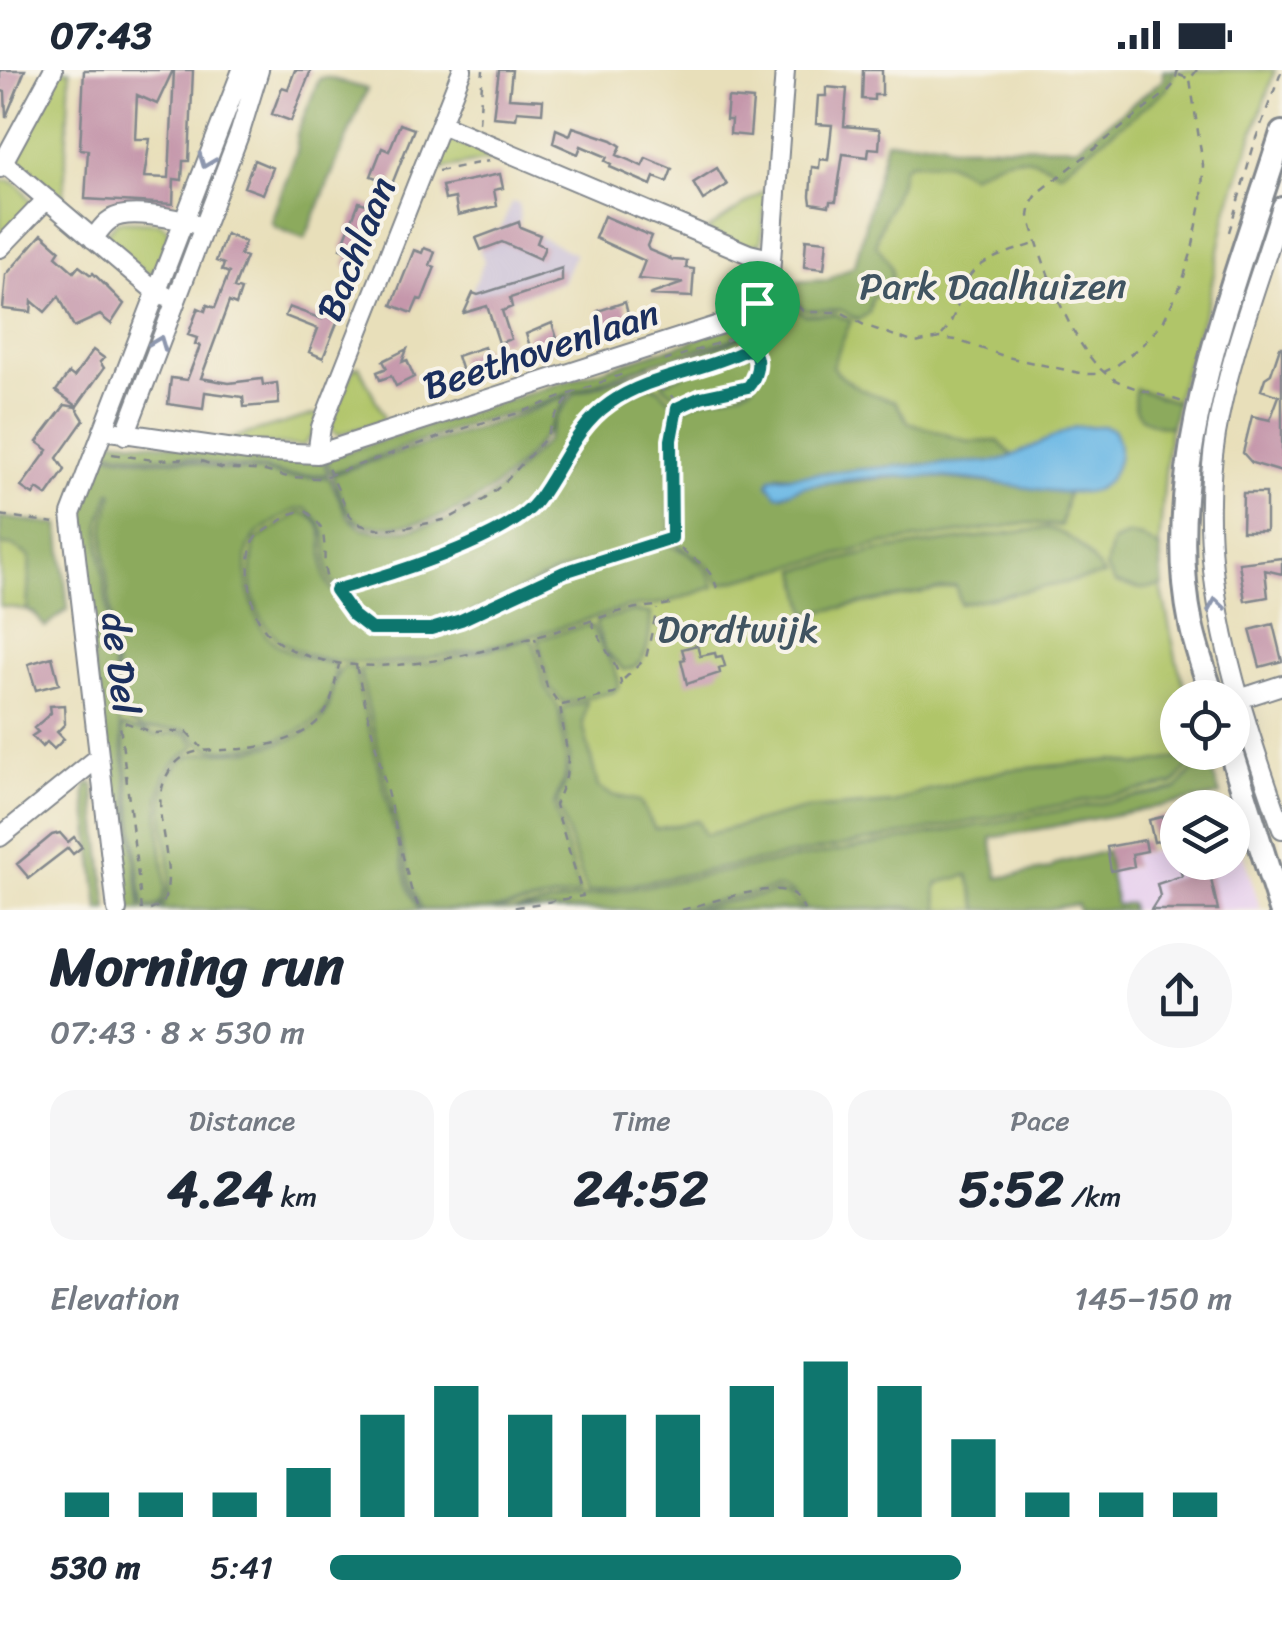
<!DOCTYPE html>
<meta charset="utf-8">
<style>
:root{--surface:#fff;--page:#f6f6f7;--text:#1f2937;--muted:#747a83;--accent:#0f766e}
body{margin:0;font-family:Sriracha,sans-serif;background:var(--page);color:var(--text);height:100vh;display:flex;flex-direction:column;font-size:38px;white-space:nowrap}
*{box-sizing:border-box;margin:0}
p{font-size:32px;color:var(--muted)}
.icon{flex:none;width:55px;height:55px;fill:none;stroke:currentColor;stroke-width:2;stroke-linecap:round;stroke-linejoin:round}
.map{position:relative;height:840px;overflow:hidden}
.panel{display:flex;flex-direction:column;background:var(--surface);flex:1}
.panel>*{flex:none}
.controls{position:absolute;left:1160px;top:610px;display:grid;gap:20px}
.controls a{display:grid;place-items:center;width:90px;height:90px;border-radius:50%;background:var(--surface);box-shadow:0 5px 25px #0003;font-size:50px}
.pin{position:absolute;display:grid;place-items:center;width:85px;height:85px;color:#fff;margin:-102px -42px;border-radius:50% 50% 50% 0;rotate:-45deg;box-shadow:0 0 10px #0007}
.pin .icon{rotate:45deg}
.round{display:grid;place-items:center;flex:none;width:105px;height:105px;border-radius:52px;background:var(--page)}
.overview{display:flex;align-items:center;justify-content:space-between;height:170px;padding:0 50px}
h1{font-size:55px;font-weight:800;line-height:75px}
.figures{display:grid;grid-template-columns:repeat(3,1fr);gap:15px;height:170px;padding:10px 50px}
.figures div{display:grid;align-content:center;border-radius:25px;background:var(--page);text-align:center}
.figures b{font-size:50px;font-weight:800}
.figures small{font-size:28px;font-weight:400}
.figures p{font-size:28px}
.chart{height:280px;padding:20px 50px}
.chart p{display:flex;justify-content:space-between}
.chart svg{width:100%;height:180px;margin-top:10px;stroke:var(--accent);stroke-width:6}
ul{padding:0 50px;list-style:none;font-size:32px}
li{display:grid;grid-template-columns:160px 120px 1fr;align-items:center;height:75px}
li i{height:25px;border-radius:12px;background:var(--accent)}
.status{display:flex;justify-content:space-between;align-items:center;height:70px;padding:0 50px;background:var(--surface);direction:ltr}
.status svg{height:28px;fill:currentColor}
.map>svg:first-child{display:block}
</style>
<div class="status"><b>07:43</b><svg viewBox="0 0 49 12"><path d="M0 12V9h3v3zM5 12V6h3v6zM10 12V3h3v9zM15 12V0h3v12zM26 1h20v11H26zM47 4h2v5h-2z"/></svg></div>
<div class="map">
<svg width="1282" height="840" viewBox="0 0 1282 840">
<rect width="100%" height="100%" fill="#f7f3e8"/>
<filter id="ink" filterUnits="userSpaceOnUse"><feTurbulence type="fractalNoise" baseFrequency=".01" numOctaves="2"/><feDisplacementMap in="SourceGraphic" scale="20" xChannelSelector="R" yChannelSelector="G"/><feConvolveMatrix kernelMatrix="1 2 1 2 8 2 1 2 1" color-interpolation-filters="sRGB"/></filter>
<filter id="wash" filterUnits="userSpaceOnUse"><feTurbulence type="fractalNoise" baseFrequency=".0048" numOctaves="4" result="noise"/><feDisplacementMap in="SourceGraphic" scale="40" xChannelSelector="R" yChannelSelector="G"/><feGaussianBlur stdDeviation="2.25" result="paint"/><feColorMatrix in="noise" values="0 0 0 0 0 0 0 0 0 0 0 0 0 0 0 0 0 1.4 0 .05"/><feComposite in="paint" operator="in"/></filter>
<g filter="url(#wash)">
<rect width="100%" height="100%" fill="#e8dfba"/>
<path fill="#e8d2ee" d="M1237,765l24,75h-130l-2,-7 -13,2 -6,-34 24,-4 -2,-12 45,-9 1,16h54l1,-26z"/>
<path fill="#c9bfd7" d="M512,132l7,2 1,23 55,27 -12,28 -100,32 21,-53 -9,-23 26,-10z"/>
<path fill="#b0c569" stroke="#667a64" stroke-width="2.5" d="M59,0h11l-6,124 -1,4h-5l-34,-31 -4,2 -5,-6v-11z
M1165,0h110l-47,137 -20,95 -34,103 -7,45 -8,98 2,38 16,76 11,35 -10,1v54l28,1 13,42 -252,45 20,70h-861l-44,-388 23,-64 211,29 43,81 96,-32 126,-128 166,-71 35,-27 74,-44 31,-123 64,6 125,-1 89,-67z
M449,69l43,16 1,4 -55,11 -3,-6 7,-20z
M6,110c15,2 22,17 27,26l-33,34v-59z
M767,119l-6,54 -8,2 -2,4 -45,-18z
M118,151l42,2 8,6 1,8 -16,36 -5,1 -43,-33v-7z
M359,296l25,51 -3,5 -44,13 -7,-7 23,-59z
M315,344l4,2 -7,19 -9,11 -75,-4 1,-3z
M0,475h11l19,12 -3,53 -27,-4z"/>
<path fill="#8caa5d" stroke="#546c5e" stroke-width="2.5" d="M1163,0h12l-9,20 -106,83c-37,-24 -54,-17 -89,2l-23,-12h-38l-7,4 -4,18 -21,48 -2,12c20,23 24,37 -4,54l-3,14 -11,7 -17,-10h-36l-17,-17 3,-11 37,-2 27,-15 31,-124 55,1 10,5 127,-1 85,-66z
M325,7l42,12 -62,150 -30,-12 -4,-6 26,-70v-17l22,-55z
M772,223l12,4 -7,13 -25,19 -23,11 -74,22 -137,50 -44,11 -143,50 -5,-15 367,-117z
M786,228l18,17 31,-1 16,7 -19,45c14,20 41,29 63,35l13,21 61,20 29,-1 16,16 -13,4 -104,5 -95,11 -24,-2 5,20 20,-9 113,-11 152,16 -7,35 -30,-3 -149,21 -161,40 -16,-21 -26,-17 -6,-12 1,-108c10,-37 53,-23 79,-41l6,-22 -3,-13 -11,-2c-48,25 -107,27 -149,63 -28,24 -39,61 -61,90 -14,18 -37,29 -57,38l-143,48c-20,-25 8,-45 -28,-78 -11,-2 -18,4 -28,10 -7,5 -19,11 -25,18 -17,20 -3,85 16,102 18,16 42,21 65,25l1,3c-3,15 -4,33 -13,46 -16,23 -93,45 -119,33 -6,-3 -11,-11 -17,-16l-44,-1 -22,-12 -17,-169 1,-26 8,-29 -3,-1 -10,30v26l41,362h-17l-48,-384 24,-73 53,8 33,-1 34,9 45,3 23,6 41,-1 19,40 12,10 16,4 34,-2 39,-9 37,-20 18,-15 42,-44 11,-25 18,-23 154,-50c23,-11 45,-22 57,-45z
M746,282l7,1 2,9 -8,23 -68,18 -3,-7 -14,-11 1,-3z
M649,316l9,2 17,16 -5,21 -1,105 -3,6c-30,17 -71,22 -103,34 -53,20 -131,77 -190,57 -14,-5 -25,-20 -33,-32l2,-5c53,-18 135,-36 178,-69 59,-45 41,-105 129,-135z
M1136,319l41,13 -6,25c-23,-1 -43,-12 -35,-38z
M569,325c-12,15 -18,33 -28,45 -39,49 -84,82 -148,86 -15,1 -32,2 -42,-11 -8,-10 -12,-24 -17,-35l-2,-5 19,-7 169,-53z
M109,369l214,20 5,15 -40,2 -23,-7 -44,-3 -35,-9 -33,1 -52,-8z
M300,442c34,9 18,42 25,66 3,7 8,13 12,19 51,79 139,14 200,-12 41,-18 83,-29 125,-41 20,2 48,22 52,43 -17,5 -34,13 -51,16 -13,3 -26,2 -38,5 -95,29 -410,138 -370,-67z
M0,447l59,8 9,84 -23,18 -11,-14 -7,-3 3,-53 -19,-12h-11z
M1047,458c27,6 41,25 57,47l-144,29 -4,-18 -149,28 -10,-44 85,-20z
M1128,465l13,2 19,12 3,37 -22,3 -26,-6 -9,-15 6,-26z
M632,541l19,2c-1,22 -1,53 -27,57l-19,-20 -9,-25 1,-4z
M587,555l5,1c7,19 27,43 27,59l-5,7 -50,11 -15,-16 -11,-48z
M530,569l4,4 11,45 13,18 8,54 -1,16 -11,29 26,89 -92,16h-66l-10,-22 -53,-219 78,-7z
M344,596l10,2 55,221 10,21h-263l7,-4c20,-39 -13,-89 6,-129 15,-32 45,-23 74,-26 15,-2 30,-6 45,-11 59,-18 32,-50 56,-74z
M587,632l-4,22 15,63 14,8 28,6 15,28 43,-8 7,14 100,-26 89,-6 27,-11 86,-22 107,-10 22,5 40,-7 13,8 -15,18 -587,109 -30,-92 11,-24 2,-18 -8,-48 3,-4z
M124,656l31,9 31,-2 10,13c-7,7 -18,11 -24,19 -26,32 -6,87 -7,125l-4,14 -13,5 -5,-4 -21,-176z
M1210,695l10,30 -229,43 7,40 52,-9 6,-5 50,-13 10,54 14,-2 1,7h-53l-1,-6 -35,6h-63l-11,-35 -30,8 -2,6 4,21c-13,0 -27,-4 -39,-3 -32,3 -63,3 -96,3 -5,-15 -14,-21 -29,-22l-102,22h-160l663,-121 18,-22z
M93,713l15,127h-9l-14,-117 2,-9z
M776,822l14,3 12,15h-113z"/>
<path fill="#6bb8e5" stroke="#4374a2" stroke-width="2.5" d="M1103,356l10,3c12,20 5,48 -16,60 -19,10 -85,-4 -107,-7 -61,-9 -123,-7 -184,4 -10,2 -19,8 -29,9l-9,-11 3,-6 126,-12 104,-5 74,-34z"/>
<g id="blocks">
<path fill="#c597ab" d="M0,0h25l-19,47 -1,-25 -5,-2z
M84,0h89l-16,34 -20,-9 -2,44h15l-6,38 25,1 5,-108h19l-4,91h-6l-1,19 -8,-1 -1,25 -88,-5 3,-49 -8,-1z
M295,0h16l-20,51 -19,-7 10,-27 6,2z
M499,0h13l-3,28 34,2 -1,13 -25,-2 -1,8 -23,-2z
M863,0h19v25h-8v5l-12,-1z
M826,17l21,2 -3,37 35,3 1,5 -1,15 -10,-1 -1,9 -25,-3 -7,47h-6l-1,5 -18,-3 -1,-7 2,-29 7,1 1,-9 8,1 4,-35 -16,-1 2,-28h8z
M728,28l25,2 -3,36 -20,-2 1,-14h-5z
M400,54l14,5 -22,55 -21,-8 11,-28 7,3z
M573,57l39,13 9,6 -4,9 12,5 13,6 4,-8 26,11 -5,13 -13,-5 -3,8 -41,-18 1,-3 -6,-3 2,-4 -26,-11 -3,8 -25,-11 3,-14 14,6z
M254,90l19,8 -10,26 -19,-7z
M717,98l10,17 -24,15 -10,-17z
M500,104l3,14 -9,2 3,16 -39,9 -3,-17 -10,2 -3,-14z
M359,132l17,5 -2,7 5,2 -22,55 -13,-6 5,-14 -8,-3z
M604,146l47,20 -4,10 2,4 24,10 14,1 -1,7 8,1 -2,28 -43,-2 34,-12 -45,-4 7,-18 -50,-23z
M519,152l1,5 20,8 -3,8 8,4 -5,12 -38,-17 -21,8 -5,-12z
M42,164l18,16 -4,6 18,16 5,-6 12,9 2,-2 31,31 -13,20 -11,-9 -26,12 -15,-31 -14,16 -13,-11 -1,11 -28,-3 3,-34z
M226,164l19,8 -5,13 6,2 -12,31 7,2 -5,15 -7,-3 -28,76 28,5 33,-4 1,6 14,-2 2,21 -35,3 -1,-10 -38,-5 -2,17 -35,-5 3,-26 16,2 13,-34 -5,-2 2,-6 -9,-3 10,-27 7,3 2,-6 8,3 14,-35 -7,-3 2,-6 -8,-3z
M806,169l21,2 -3,28 -20,-2z
M424,178l11,4 -5,13 5,2 -13,33 -4,-1 -6,14 -20,-8 22,-55 8,3z
M562,198v13l-52,17 2,9 -10,4 9,28 -12,4 -12,-37 -23,7 9,-20 5,2z
M331,227l14,6 -22,55 -14,-6 9,-23 -33,-13 4,-9 33,12z
M625,232l5,20 -26,8 -6,-19z
M552,253l7,22 -27,8 -6,-19z
M484,277l7,20 -28,8 -6,-19z
M1280,277h2v125l-30,-9 -9,-10 9,-37 18,4 9,-24 -18,-6 4,-12 6,-4z
M407,279l-5,13 5,-2 7,17 -18,9 -5,-10 -11,4 -3,-8 10,-4 -4,-7z
M93,280l11,8 -4,4 4,6 -27,38 -21,-15 13,-18 5,4z
M65,335l11,2 8,13 -27,38 8,12 -18,26 -10,-7 -4,6 -12,-8 27,-37 -11,-8z
M1243,423h23v38h-24z
M1282,488v16l-17,-4 3,27 -23,4 -6,-38z
M1273,554l9,37 -22,6 -10,-37z
M697,575l3,11 15,-3 1,4 6,-1 3,10 -6,2 1,5 -33,11 -6,-24 4,-1 -3,-10z
M52,587l7,27 -23,6 -8,-26z
M64,635l1,19 -8,8 7,7 -10,10 -7,-7 -5,5 -10,-11 6,-4 -4,-4 17,-15 -1,-7z
M1178,743v24l-24,5 -5,-22z
M60,763l8,9 6,-5 8,10 -9,7 -5,-6 -39,30 -12,-14 35,-29z
M1145,770l2,11 -15,3 2,12 -23,5 -4,-24z
M1178,792h29l11,48h-67l9,-14 -3,-12 25,-8z"/>
</g>
</g>
<g filter="url(#ink)">
<use href="#blocks" fill-opacity="0" stroke="#82878c" stroke-width="2.5"/>
<g fill="none" stroke-linecap="round" stroke-linejoin="round">
<g stroke="#82878c" stroke-width="22">
<path id="minor" d="M441,54l308,130 21,5
M3,92l153,130 10,4
M0,98l53,-98
M1282,136c-23,76 -53,150 -66,228 -23,139 21,266 66,395
M93,169c5,-6 10,-15 17,-19 16,-12 66,-2 84,4
M0,178l47,-49
M103,360l145,21 69,3 427,-137 17,-12 8,-17 16,-218
M125,365l115,-303 19,-62
M317,384l4,-27 141,-357
M1239,629l43,-14
M0,767l99,-80
M117,840l-46,-396 171,-444"/>
</g>
<g stroke="#82878c" stroke-width="28">
<path id="secondary" d="M1213,628c-8,-25 -17,-49 -22,-74 -33,-160 44,-340 91,-491
M1231,682l50,158"/>
</g>
<path stroke="#82878c" stroke-width="2.5" stroke-dasharray="8 8" stroke-linecap="butt" d="M1178,0l-4,14 -7,8 -129,101 -7,11 -2,12c12,43 43,135 80,160 20,14 50,17 73,26
M1179,5l11,4 7,-9
M479,53l4,-53
M438,101l51,-10
M1229,162l27,-94 26,-68
M786,225l18,17h37l23,13 51,18 25,-5 16,2 51,17 77,17h16l16,-8 27,-22 20,-22 19,-39 10,-33 10,-51 1,-34 -13,-86
M778,241l9,-16
M942,265c14,-16 15,-34 24,-53 11,-24 47,-30 71,-39
M664,291l78,-26
M655,312l91,-32 8,2 3,11 -9,24 -47,10 -23,10
M112,384l41,6 30,-1
M201,391l20,7 44,3 23,6 33,1 153,-53 45,-12 104,-39
M328,398l22,48 11,9 15,4 33,-2 39,-8 37,-20 18,-15 42,-45 11,-24 17,-22
M0,445l54,8
M335,520l165,-58 35,-28 40,-65 20,-25 25,-19 33,-12 21,15 3,5 -5,22 -1,110c12,26 35,20 46,53
M670,534c-13,3 -25,2 -38,5 -20,3 -39,12 -58,17 -81,23 -196,60 -277,26 -20,-8 -35,-20 -42,-41 -6,-21 -11,-56 1,-74l35,-23 13,-4c26,17 19,35 21,61 2,16 23,40 35,50 48,40 154,-30 202,-48 36,-14 73,-24 110,-35
M356,596l55,223 9,21
M624,609l22,-21 11,-49
M562,635l52,-11 7,-8c1,-16 -22,-44 -29,-64
M142,840l-22,-185 4,-3 31,11 31,-2 15,16
M150,840l12,-5c21,-42 -23,-103 13,-141 15,-16 30,-13 49,-14 34,-1 86,-9 103,-41 7,-13 8,-30 12,-44
M499,840l84,-14 -28,-91 11,-28 2,-18 -8,-54 -13,-18 -12,-49
M682,840c22,-6 86,-27 106,-18 9,4 12,10 16,18"/>
<use href="#minor" stroke="#fff" stroke-width="18"/>
<use href="#secondary" stroke="#fff" stroke-width="22"/>
</g>
<defs><path id="oneway-chevron" d="M-2-3.5L2.5 0L-2 3.5" fill="none" stroke-width="1.6" stroke-linecap="round" stroke-linejoin="round" transform="scale(2.5)"/></defs>
<g stroke="#8d97ae">
<use href="#oneway-chevron" transform="translate(206 91) rotate(111)"/>
<use href="#oneway-chevron" transform="translate(159 273) rotate(-69)"/>
<use href="#oneway-chevron" transform="translate(1216 535) rotate(-99)"/>
</g>
</g>
<g fill="none" stroke-linecap="round" stroke-linejoin="round" filter="url(#ink)">
<g stroke="#fff" stroke-width="20">
<path id="route" d="M746,280l8,2c7,10 2,26 -6,35l-47,10 -24,11 -6,32 1,98 -108,34 -103,48 -30,9h-60l-18,-14 -18,-25c48,-13 174,-51 202,-89 25,-33 37,-73 73,-98 40,-28 93,-31 136,-53z"/>
</g>
<use href="#route" stroke="#0f766e" stroke-width="12"/>
</g>
<g text-anchor="middle" dominant-baseline="central" stroke-width="8" stroke-linejoin="round" paint-order="stroke">
<g font-size="38" fill="#1b2f5e" stroke="#f7f3e8">
<text transform="translate(356 179) rotate(-68)">Bachlaan</text>
<text transform="translate(541 280) rotate(-18)">Beethovenlaan</text>
<text transform="translate(120 593) rotate(83)">de Del</text>
</g>
<g font-size="38" fill="#405461" stroke="#f7f3e8">
<text x="993" y="216">Park Daalhuizen</text>
<text x="738" y="559">Dordtwijk</text>
</g>
</g>
</svg>
<div class="controls">
<a><svg class="icon" aria-label="locate" viewBox="0 0 24 24"><circle cx="12" cy="12" r="6"/><path d="M12 2v4M12 18v4M2 12h4M18 12h4"/></svg></a>
<a><svg class="icon" aria-label="layers" viewBox="0 0 24 24"><path d="M12 4l9 5-9 5-9-5zM3 14l9 5 9-5"/></svg></a>
</div>
<div class="pin" style="left:757px;top:293px;background:#1e9e55"><svg class="icon" aria-label="arrive" viewBox="0 0 24 24"><path d="M6 21V4h12l-3 4 3 4H6"/></svg></div>
</div>
<section class="panel">
<div class="overview"><div><h1>Morning run</h1><p>07:43 · 8 × 530 m</p></div><a class="round"><svg class="icon" aria-label="share" viewBox="0 0 24 24"><path d="M12 15V3M7 8l5-5 5 5M5 13v7h14v-7"/></svg></a></div>
<div class="figures">
<div><p>Distance</p><b>4.24<small> km</small></b></div>
<div><p>Time</p><b>24:52</b></div>
<div><p>Pace</p><b>5:52<small> /km</small></b></div>
</div>
<div class="chart"><p><span>Elevation</span>145–150 m</p>
<svg viewBox="0 0 160 44" preserveAspectRatio="none"><path d="M5 44V38M15 44V38M25 44V38M35 44V32M45 44V19M55 44V12M65 44V19M75 44V19M85 44V19M95 44V12M105 44V6M115 44V12M125 44V25M135 44V38M145 44V38M155 44V38"/></svg>
</div>
<ul>
<li><b>530 m</b>5:41<i style="width:70%"></i></li>
</ul>
</section>
